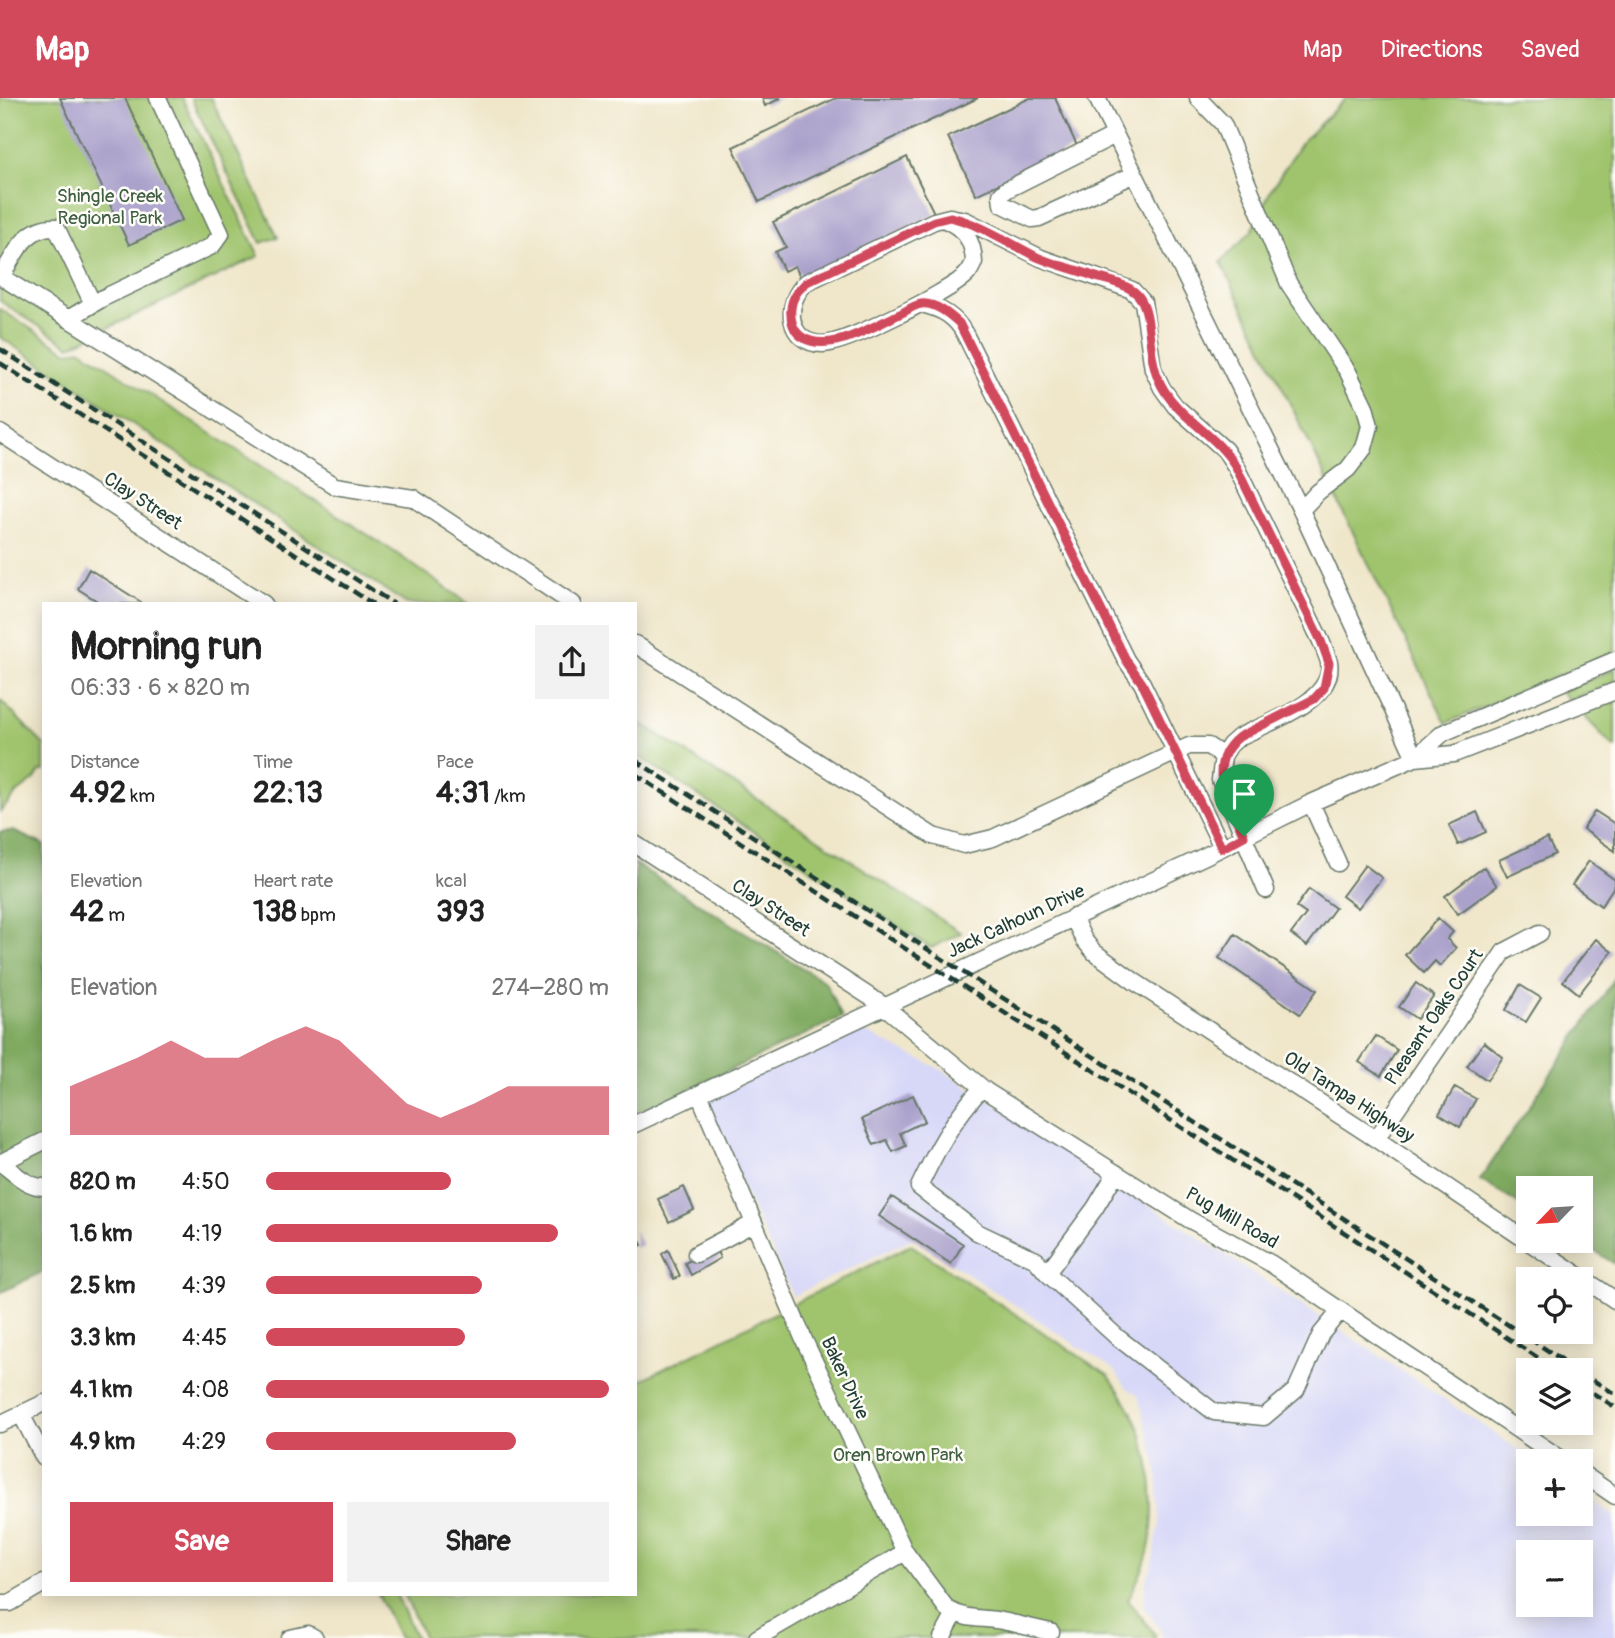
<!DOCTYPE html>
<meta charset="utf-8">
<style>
:root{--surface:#fff;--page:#f2f2f2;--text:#222;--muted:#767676;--accent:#d1495b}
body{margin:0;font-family:Pangolin,sans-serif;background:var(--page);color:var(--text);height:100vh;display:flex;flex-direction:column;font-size:26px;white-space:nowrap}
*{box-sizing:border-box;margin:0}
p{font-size:23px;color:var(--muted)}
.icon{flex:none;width:38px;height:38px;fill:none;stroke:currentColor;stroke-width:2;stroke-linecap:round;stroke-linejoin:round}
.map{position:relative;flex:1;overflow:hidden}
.panel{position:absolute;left:42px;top:504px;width:595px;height:994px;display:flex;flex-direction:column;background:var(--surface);border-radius:0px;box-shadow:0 4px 18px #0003}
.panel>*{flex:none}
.needle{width:46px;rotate:245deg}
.fabs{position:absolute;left:1516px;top:1078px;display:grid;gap:14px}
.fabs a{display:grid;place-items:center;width:77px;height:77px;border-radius:0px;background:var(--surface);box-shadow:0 4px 18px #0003;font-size:35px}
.pin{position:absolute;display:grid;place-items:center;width:60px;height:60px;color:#fff;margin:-72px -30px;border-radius:50% 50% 50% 0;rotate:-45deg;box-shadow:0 0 7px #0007}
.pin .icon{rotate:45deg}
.round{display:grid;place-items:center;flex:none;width:74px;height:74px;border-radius:0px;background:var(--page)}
.head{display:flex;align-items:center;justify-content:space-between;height:119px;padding:0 28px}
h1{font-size:38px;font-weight:800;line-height:52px}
.stats{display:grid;grid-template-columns:repeat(3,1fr);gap:10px;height:119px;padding:7px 28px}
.stats div{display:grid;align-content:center}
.stats b{font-size:30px;font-weight:800}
.stats small{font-size:19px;font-weight:400}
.stats p{font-size:19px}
.chart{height:196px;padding:14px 28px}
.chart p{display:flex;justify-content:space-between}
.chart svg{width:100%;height:126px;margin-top:7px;fill:var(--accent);opacity:.7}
.cta{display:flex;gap:14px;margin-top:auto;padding:14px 28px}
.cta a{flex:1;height:80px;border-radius:0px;background:var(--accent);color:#fff;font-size:28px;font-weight:800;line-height:80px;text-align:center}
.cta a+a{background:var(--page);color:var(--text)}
ul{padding:0 28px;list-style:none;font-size:23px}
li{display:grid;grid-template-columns:112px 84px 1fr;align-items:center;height:52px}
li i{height:18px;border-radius:9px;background:var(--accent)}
header{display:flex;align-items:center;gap:42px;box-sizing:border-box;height:98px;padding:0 35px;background:var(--accent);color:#fff}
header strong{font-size:33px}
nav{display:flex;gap:38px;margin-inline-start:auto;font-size:24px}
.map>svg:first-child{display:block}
</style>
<header>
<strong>Map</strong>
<nav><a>Map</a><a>Directions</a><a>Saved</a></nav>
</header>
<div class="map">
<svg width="1615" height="1540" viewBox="0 0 1615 1540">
<rect width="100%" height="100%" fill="#fdfcf7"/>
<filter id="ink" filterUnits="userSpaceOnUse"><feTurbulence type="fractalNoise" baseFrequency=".0143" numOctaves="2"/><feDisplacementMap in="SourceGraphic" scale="14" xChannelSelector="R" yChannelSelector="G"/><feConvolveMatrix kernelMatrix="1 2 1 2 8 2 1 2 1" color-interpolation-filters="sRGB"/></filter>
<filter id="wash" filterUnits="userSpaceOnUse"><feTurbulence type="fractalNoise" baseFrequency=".00686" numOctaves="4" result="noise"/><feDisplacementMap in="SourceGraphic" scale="28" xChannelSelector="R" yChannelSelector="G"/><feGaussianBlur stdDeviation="1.57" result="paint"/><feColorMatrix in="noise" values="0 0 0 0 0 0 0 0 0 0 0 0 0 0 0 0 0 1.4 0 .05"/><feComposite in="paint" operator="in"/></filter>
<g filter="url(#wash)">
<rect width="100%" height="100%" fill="#f0e7cb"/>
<path fill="#d7d7f8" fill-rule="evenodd" d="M856,930l88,43 439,287 152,103h-7v53h52v-22l35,24v122h-453v-6l-19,-26 3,-26 5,-11 9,-47 -3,-55 -19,-71 -12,-9 -12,-17 -201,-132 -120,58 -90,-195zM1528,1454h52v53h-52z"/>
<path fill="#a0c46e" stroke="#608051" stroke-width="2" d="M0,0h182l77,158 -189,90 -70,-45z
M191,0h20l67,139 -17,6z
M1346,0h269v554l-169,71 -225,-461 30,-30 20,-42 30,-47z
M0,211l66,42 4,1 10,-3 313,202 76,53h-62l-407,-267z
M1615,571v14l-46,17 -8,-8z
M1615,601v49l-34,-35z
M0,602l44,45v26h-4l-5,8 -17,13 -18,20z
M635,621l326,214 -30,15 -296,-194z
M911,1147l198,131c13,19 26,39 33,61 13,39 16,96 0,133 -4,10 -9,20 -14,30l28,36 -2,2h-730l-20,-44h231v-211z
M378,1496h18l20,44h-17z"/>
<path fill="#80aa61" stroke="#50744a" stroke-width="2" d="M13,733l31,14v426l-44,22v-461z
M635,766l190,118 17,35 -207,98z
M1615,880v286l-37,-23h2v-53h-52v22l-48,-30z"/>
<g id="blocks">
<path fill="#aba2cc" d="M60,0h65l57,122 -53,25z
M762,0h19l-16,8z
M836,0h142l-219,104 -26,-55z
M1030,0h25l22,48 -101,49 -28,-58z
M907,59l28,58 -134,64 -6,-13 -11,5 -9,-19 11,-5 -13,-25z
M89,471l52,33 -1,2h-38l-24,-15z
M1595,713l20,13v27l-32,-22z
M1477,714l9,20 -28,13 -9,-20z
M1547,740l8,16 -48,23 -8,-17z
M1589,763l26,19v5l-14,21 -29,-21z
M1365,767l17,13 -24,30 -16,-12z
M1484,769l13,19 -39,28 -13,-18z
M1309,791l26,19 -28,38 -16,-12 15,-20 -10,-7z
M1438,820l15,14 -6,7 9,9 -16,18 -5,-5 -11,12 -19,-18z
M1235,836l82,56 -17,24 -81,-56z
M1596,841l16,13 -33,42 -16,-13z
M1416,885l18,13 -17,23 -18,-12z
M1520,887l21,13 -15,24 -20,-12z
M1376,938l21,14 -16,26 -22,-14z
M1484,944l19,15 -16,23 -20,-14z
M1455,989l21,12 -16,28 -21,-13z
M913,997l12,26 -25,12 6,13 -13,6 -6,-12 -13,5 -12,-26z
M684,1089l10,23 -25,12 -11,-23z
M892,1099l71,47 -12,20 -72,-48z
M635,1133l7,14 -7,3z
M715,1149l5,11 -29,17 -6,-12z
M668,1152l12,26 -6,3 -12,-25z"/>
</g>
</g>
<g filter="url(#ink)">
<use href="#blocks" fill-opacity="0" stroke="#687869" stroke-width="2"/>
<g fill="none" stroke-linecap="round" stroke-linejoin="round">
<g stroke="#687869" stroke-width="19">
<path id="minor" d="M1097,0l204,412 114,248
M1198,0l25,26 66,160 59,88 17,35 5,19 -6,22 -16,21 -30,23 -17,18
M1115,37l-109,55 -5,5 1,9 30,15 7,-1 94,-43
M943,121c21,9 30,20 31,43 -3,6 -4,10 -9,14 -17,16 -119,68 -142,68 -36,0 -40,-42 -16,-62l127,-61 16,-4 15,3 76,38 91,32 11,12 10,67 9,19 13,18 50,44 11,17 85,174c3,7 6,14 8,21 7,39 -62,61 -90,75l-9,8 -7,11 -3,24 46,110
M0,178l335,210 78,12 160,106
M1,179c14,-23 25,-52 55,-50l37,77
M922,206c20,5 33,12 43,30l161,326 16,23 80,164
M68,221l35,-21 109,-52 9,-12 -63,-136
M0,335l264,171
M635,546l298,192 31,9 29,-7 196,-92h19l15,10
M1415,660l39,-4 161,-63
M1311,705l27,60
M635,746l249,162 102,85 204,129 80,43 294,198
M1073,819l11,23 10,12 41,30 241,157 239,161
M982,990c-29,31 -45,61 -63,99l58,45 59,28 11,13
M699,996l105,246 101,212 42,57c21,12 33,8 55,12 16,3 33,8 49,11
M635,1026l568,-267 108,-54 104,-45 28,-25 172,-73
M1376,1041l128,-187 36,-19
M0,1065l44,-22
M1,1065c12,9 26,24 43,24
M1116,1075l-21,35 -48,65 70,64 97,75 50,5 32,-27 25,-56 19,-23
M696,1156l58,-31
M21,1316l23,44
M0,1326l44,-21
M1580,1374l35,24
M0,1505h10l34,-20
M290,1540l18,-4 7,4
M757,1540l148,-86
M942,1540l13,-24"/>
</g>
<use href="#minor" stroke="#fff" stroke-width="16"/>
<path stroke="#1f3d34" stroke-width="4.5" stroke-dasharray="10 5" stroke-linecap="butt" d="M0,251l394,255
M0,265l373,241
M635,662l943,610
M635,676l922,596
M1580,1274l35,22
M1580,1287l35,22"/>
</g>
</g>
<g fill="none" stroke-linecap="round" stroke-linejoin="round" filter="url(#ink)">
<g stroke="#fff" stroke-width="14">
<path id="route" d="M950,119c31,7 59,26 87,40 18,8 38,12 56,19 15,5 38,8 47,22 14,20 5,63 24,92 19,31 52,44 72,77l85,174 8,22 -5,25 -10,11 -75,38c-36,29 -9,66 5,99l-22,12 -80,-165 -16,-23 -167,-337c-9,-8 -24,-21 -38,-19 -6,1 -14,6 -19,9 -27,12 -73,42 -100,24 -9,-6 -12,-18 -11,-28 1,-12 7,-19 16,-27l127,-61z"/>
</g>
<use href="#route" stroke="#d1495b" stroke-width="9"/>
</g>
<g text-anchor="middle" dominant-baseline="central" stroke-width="5" stroke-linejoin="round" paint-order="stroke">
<g font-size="19" fill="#3f5f42" stroke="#fdfcf7">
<text x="110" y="98">Shingle Creek<tspan x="110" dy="22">Regional Park</tspan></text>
<text x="898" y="1357">Oren Brown Park</text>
</g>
<g font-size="19" fill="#1f3d34" stroke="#fdfcf7">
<text transform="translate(143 403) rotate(33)">Clay Street</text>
<text transform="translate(771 810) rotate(33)">Clay Street</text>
<text transform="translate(1016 823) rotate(-25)">Jack Calhoun Drive</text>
<text transform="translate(1434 919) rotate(-56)">Pleasant Oaks Court</text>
<text transform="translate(1349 999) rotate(33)">Old Tampa Highway</text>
<text transform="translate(1232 1120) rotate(30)">Pug Mill Road</text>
<text transform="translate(845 1280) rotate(65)">Baker Drive</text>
</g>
</g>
</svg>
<div class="fabs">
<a><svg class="needle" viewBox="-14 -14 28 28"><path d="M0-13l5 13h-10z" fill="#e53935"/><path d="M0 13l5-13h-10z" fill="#767676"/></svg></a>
<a><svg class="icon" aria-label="locate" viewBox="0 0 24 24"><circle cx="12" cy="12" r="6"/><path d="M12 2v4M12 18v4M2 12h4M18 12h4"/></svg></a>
<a><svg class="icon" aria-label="layers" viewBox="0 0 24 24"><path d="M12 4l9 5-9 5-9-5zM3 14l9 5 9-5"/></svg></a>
<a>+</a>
<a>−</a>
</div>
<div class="pin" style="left:1244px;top:738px;background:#1e9e55"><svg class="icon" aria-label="arrive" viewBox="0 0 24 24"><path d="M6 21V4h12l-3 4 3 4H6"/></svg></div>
<section class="panel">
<div class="head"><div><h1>Morning run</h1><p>06:33 · 6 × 820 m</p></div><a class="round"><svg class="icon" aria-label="share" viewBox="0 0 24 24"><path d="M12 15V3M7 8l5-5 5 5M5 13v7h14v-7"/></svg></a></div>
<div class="stats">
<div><p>Distance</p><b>4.92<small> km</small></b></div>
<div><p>Time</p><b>22:13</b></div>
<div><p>Pace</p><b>4:31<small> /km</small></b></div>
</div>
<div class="stats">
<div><p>Elevation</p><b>42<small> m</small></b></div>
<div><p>Heart rate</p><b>138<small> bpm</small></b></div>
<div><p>kcal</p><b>393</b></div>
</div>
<div class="chart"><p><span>Elevation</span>274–280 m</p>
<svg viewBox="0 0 160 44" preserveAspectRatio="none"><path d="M0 44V27L10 22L20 17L30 11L40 17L50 17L60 11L70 6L80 11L90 22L100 33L110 38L120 33L130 27L140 27L150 27L160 27V44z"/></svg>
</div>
<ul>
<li><b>820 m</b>4:50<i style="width:54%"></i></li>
<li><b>1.6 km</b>4:19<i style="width:85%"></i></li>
<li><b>2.5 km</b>4:39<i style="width:63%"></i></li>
<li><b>3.3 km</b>4:45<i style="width:58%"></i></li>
<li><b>4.1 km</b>4:08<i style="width:100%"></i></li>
<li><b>4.9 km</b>4:29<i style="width:73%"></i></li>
</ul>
<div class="cta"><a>Save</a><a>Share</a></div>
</section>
</div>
